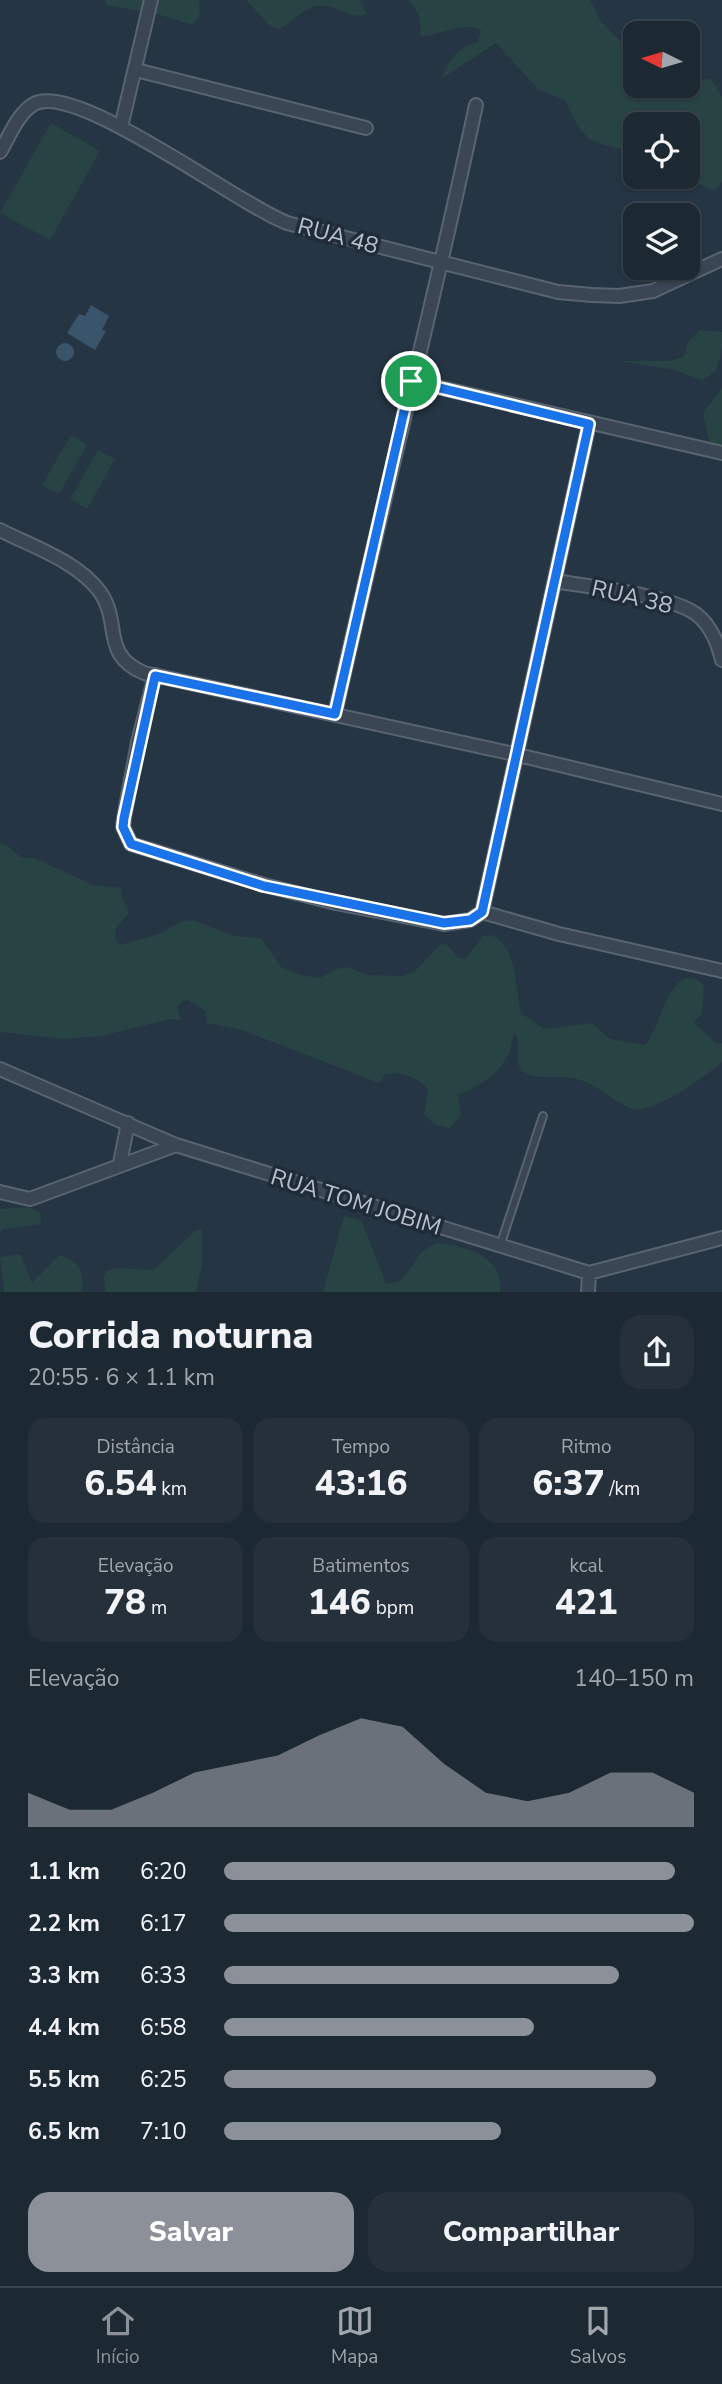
<!DOCTYPE html>
<html lang="pt">
<meta charset="utf-8">
<style>
:root{--surface:#1c2832;--page:#25303a;--text:#f1f3f6;--muted:#a0a6ac;--line:#3a444d;--accent:#8c9099}
body{margin:0;font-family:"Nunito Sans",sans-serif;background:var(--page);color:var(--text);height:100vh;display:flex;flex-direction:column;font-size:26px;white-space:nowrap}
*{box-sizing:border-box;margin:0}
p{font-size:23px;color:var(--muted)}
.icon{flex:none;width:38px;height:38px;fill:none;stroke:currentColor;stroke-width:2;stroke-linecap:round;stroke-linejoin:round}
.map{position:relative;height:1292px;overflow:hidden}
.details{display:flex;flex-direction:column;background:var(--surface);flex:1}
.details>*{flex:none}
.needle{width:46px;rotate:275deg}
.buttons{position:absolute;left:623px;top:21px;display:grid;gap:14px}
.buttons a{display:grid;place-items:center;width:77px;height:77px;border-radius:14px;background:var(--surface);box-shadow:0 2px 5px #0004,0 0 0 2px var(--line);font-size:35px}
.pin{position:absolute;display:grid;place-items:center;width:60px;height:60px;color:#fff;margin:-30px;border:4px solid #fff;border-radius:50%;box-shadow:0 2px 7px #0007}
.round{display:grid;place-items:center;flex:none;width:74px;height:74px;border-radius:21px;background:var(--page)}
.summary{display:flex;align-items:center;justify-content:space-between;height:119px;padding:0 28px}
h1{font-size:38px;font-weight:800;line-height:52px}
.figures{display:grid;grid-template-columns:repeat(3,1fr);gap:10px;height:119px;padding:7px 28px}
.figures div{display:grid;align-content:center;border-radius:18px;background:var(--page);text-align:center}
.figures b{font-size:35px;font-weight:800}
.figures small{font-size:19px;font-weight:400}
.figures p{font-size:19px}
.chart{height:196px;padding:14px 28px}
.chart p{display:flex;justify-content:space-between}
.chart svg{width:100%;height:126px;margin-top:7px;fill:var(--accent);opacity:.7}
.action{display:flex;gap:14px;margin-top:auto;padding:14px 28px}
.action a{flex:1;height:80px;border-radius:21px;background:var(--accent);color:#fff;font-size:28px;font-weight:800;line-height:80px;text-align:center}
.action a+a{background:var(--page);color:var(--text)}
ul{padding:0 28px;list-style:none;font-size:23px}
li{display:grid;grid-template-columns:112px 84px 1fr;align-items:center;height:52px}
li i{height:18px;border-radius:9px;background:var(--accent)}
.menu{display:flex;justify-content:space-around;align-items:center;height:98px;border-top:2px solid var(--line);background:var(--surface);font-size:19px;color:var(--muted)}
.menu a{display:grid;justify-items:center;gap:4px}
.menu .on{color:var(--accent)}
.map>svg:first-child{display:block}
</style>
<div class="map">
<svg width="722" height="1292" viewBox="0 0 722 1292">
<rect width="100%" height="100%" fill="#253543"/>
<path fill="#284344" d="M106,0h93l1,15 -7,10 -36,-11 -51,-9z
M246,0h114l7,14c-15,7 -32,-11 -50,-8 -14,2 -25,18 -39,23l-8,-3z
M409,0h181l10,20 35,36v30h53v-6l23,-1 11,18v85l-7,9 -19,-8 -31,5v-11h23v-53h-53v29c-12,-5 -25,-6 -37,-10 -17,-5 -26,-29 -33,-43l-26,-10 -43,-47 -54,35c8,-20 15,-30 36,-36l3,-12c-16,-10 -42,6 -60,6l-2,-21z
M51,123l49,28 -50,89 -50,-27z
M700,330l22,2c0,20 0,40 -20,48l-28,-10 -54,-9h49l14,-4 6,-17z
M722,388v65l-12,-9 -7,-30z
M71,435l16,10 -28,49 -17,-9z
M98,450l17,9 -28,50 -17,-10z
M0,843l8,3 12,11 17,2 56,26 29,3 -1,8 8,17 -13,15 -1,10 5,7 39,-11 23,-13 12,-1 39,16 28,2 20,29 19,8 20,3 16,-9 11,-2 21,8 35,1 11,-4 28,-29 5,2 11,13 7,1 18,-23 8,-1c27,12 24,54 30,78l23,16 48,-6 18,16 35,6c15,-15 27,-91 59,-60l-2,29 -9,8 24,22 5,-1v19c-16,14 -73,56 -93,46 -21,-10 -31,-24 -56,-30 -15,-3 -41,4 -52,-9 -8,-9 2,-25 -6,-35 -5,6 -3,13 -6,20 -12,21 -30,33 -51,41l3,20 -11,13 -15,-3 -11,-11 4,-23c-5,-13 -30,-20 -43,-17l-6,9 -137,-53 -35,-7 -1,-12 -18,-11 -6,1 -5,7 4,12 -10,-1 -70,17 -37,3 -64,-7z
M27,1207l13,5 1,12 -38,5 -3,5v-25z
M344,1216l17,4 25,64 15,-3 21,-29 14,-9c28,3 68,11 64,49h-177z
M196,1230h6v34l-6,28h-91l-1,-15 3,-6 9,-3 38,2z
M20,1254l12,29 28,-28c20,7 24,16 22,37h-78l-4,-35z"/>
<path fill="#3a546c" d="M91,305l18,11 -7,14 4,1 -11,19 -28,-17 12,-19 6,2z
M56 352a9 9 0 1 1 18 0a9 9 0 1 1-18 0Z"/>
<g fill="none" stroke-linecap="round" stroke-linejoin="round">
<g stroke="#586470" stroke-width="10">
<path id="service" d="M500,1246l43,-130"/>
</g>
<g stroke="#586470" stroke-width="16">
<path id="minor" d="M136,70l230,58
M121,127l30,-127
M0,152c9,-15 18,-39 34,-48 42,-23 203,100 253,119l271,69 34,3 27,1 34,-5 69,-32
M411,381l311,72
M0,530c33,17 77,31 100,62 22,31 0,62 44,81l370,81 208,50
M555,581c34,6 115,14 141,33 15,11 22,30 26,46
M155,675l-17,67 -14,76 -1,9 8,17 133,41 72,18 108,21 26,-4 12,-8 77,22 163,37
M335,714c45,-204 98,-405 141,-609
M482,912l107,-488
M0,1069l176,76 413,128 133,-35
M120,1163l8,-40
M0,1192l30,7 146,-54
M588,1292l1,-19"/>
</g>
<use href="#service" stroke="#3a4653" stroke-width="6"/>
<use href="#minor" stroke="#3a4653" stroke-width="12"/>
</g>
<g fill="none" stroke-linecap="round" stroke-linejoin="round">
<g stroke="#fff" stroke-width="14">
<path id="route" d="M411,381l178,43 -107,488 -12,8 -26,3 -180,-37 -133,-42 -8,-17 1,-9 31,-142 180,38z"/>
</g>
<use href="#route" stroke="#1a73e8" stroke-width="9"/>
</g>
<g text-anchor="middle" dominant-baseline="central" stroke-width="7" stroke-linejoin="round" paint-order="stroke">
<g font-size="23" fill="#b7c1cc" stroke="#1f2b38">
<text transform="translate(338 236) rotate(15)">RUA 48</text>
<text transform="translate(632 597) rotate(13)">RUA 38</text>
<text transform="translate(356 1202) rotate(17)">RUA TOM JOBIM</text>
</g>
</g>
</svg>
<div class="buttons">
<a><svg class="needle" viewBox="-14 -14 28 28"><path d="M0-13l5 13h-10z" fill="#e53935"/><path d="M0 13l5-13h-10z" fill="#a0a6ac"/></svg></a>
<a><svg class="icon" aria-label="locate" viewBox="0 0 24 24"><circle cx="12" cy="12" r="6"/><path d="M12 2v4M12 18v4M2 12h4M18 12h4"/></svg></a>
<a><svg class="icon" aria-label="layers" viewBox="0 0 24 24"><path d="M12 4l9 5-9 5-9-5zM3 14l9 5 9-5"/></svg></a>
</div>
<div class="pin" style="left:411px;top:381px;background:#1e9e55"><svg class="icon" aria-label="arrive" viewBox="0 0 24 24"><path d="M6 21V4h12l-3 4 3 4H6"/></svg></div>
</div>
<section class="details">
<div class="summary"><div><h1>Corrida noturna</h1><p>20:55 · 6 × 1.1 km</p></div><a class="round"><svg class="icon" aria-label="share" viewBox="0 0 24 24"><path d="M12 15V3M7 8l5-5 5 5M5 13v7h14v-7"/></svg></a></div>
<div class="figures">
<div><p>Distância</p><b>6.54<small> km</small></b></div>
<div><p>Tempo</p><b>43:16</b></div>
<div><p>Ritmo</p><b>6:37<small> /km</small></b></div>
</div>
<div class="figures">
<div><p>Elevação</p><b>78<small> m</small></b></div>
<div><p>Batimentos</p><b>146<small> bpm</small></b></div>
<div><p>kcal</p><b>421</b></div>
</div>
<div class="chart"><p><span>Elevação</span>140–150 m</p>
<svg viewBox="0 0 160 44" preserveAspectRatio="none"><path d="M0 44V32L10 38L20 38L30 32L40 25L50 22L60 19L70 12L80 6L90 9L100 22L110 32L120 35L130 32L140 25L150 25L160 32V44z"/></svg>
</div>
<ul>
<li><b>1.1 km</b>6:20<i style="width:96%"></i></li>
<li><b>2.2 km</b>6:17<i style="width:100%"></i></li>
<li><b>3.3 km</b>6:33<i style="width:84%"></i></li>
<li><b>4.4 km</b>6:58<i style="width:66%"></i></li>
<li><b>5.5 km</b>6:25<i style="width:92%"></i></li>
<li><b>6.5 km</b>7:10<i style="width:59%"></i></li>
</ul>
<div class="action"><a>Salvar</a><a>Compartilhar</a></div>
</section>
<nav class="menu">
<a class="on"><svg class="icon" aria-label="home" viewBox="0 0 24 24"><path d="M3 11l9-7 9 7M6 9v11h12V9"/></svg>Início</a>
<a><svg class="icon" aria-label="map" viewBox="0 0 24 24"><path d="M3 6l6-2 6 2 6-2v14l-6 2-6-2-6 2zM9 4v14M15 6v14"/></svg>Mapa</a>
<a><svg class="icon" aria-label="saved" viewBox="0 0 24 24"><path d="M7 4h10v16l-5-4-5 4z"/></svg>Salvos</a>
</nav>
